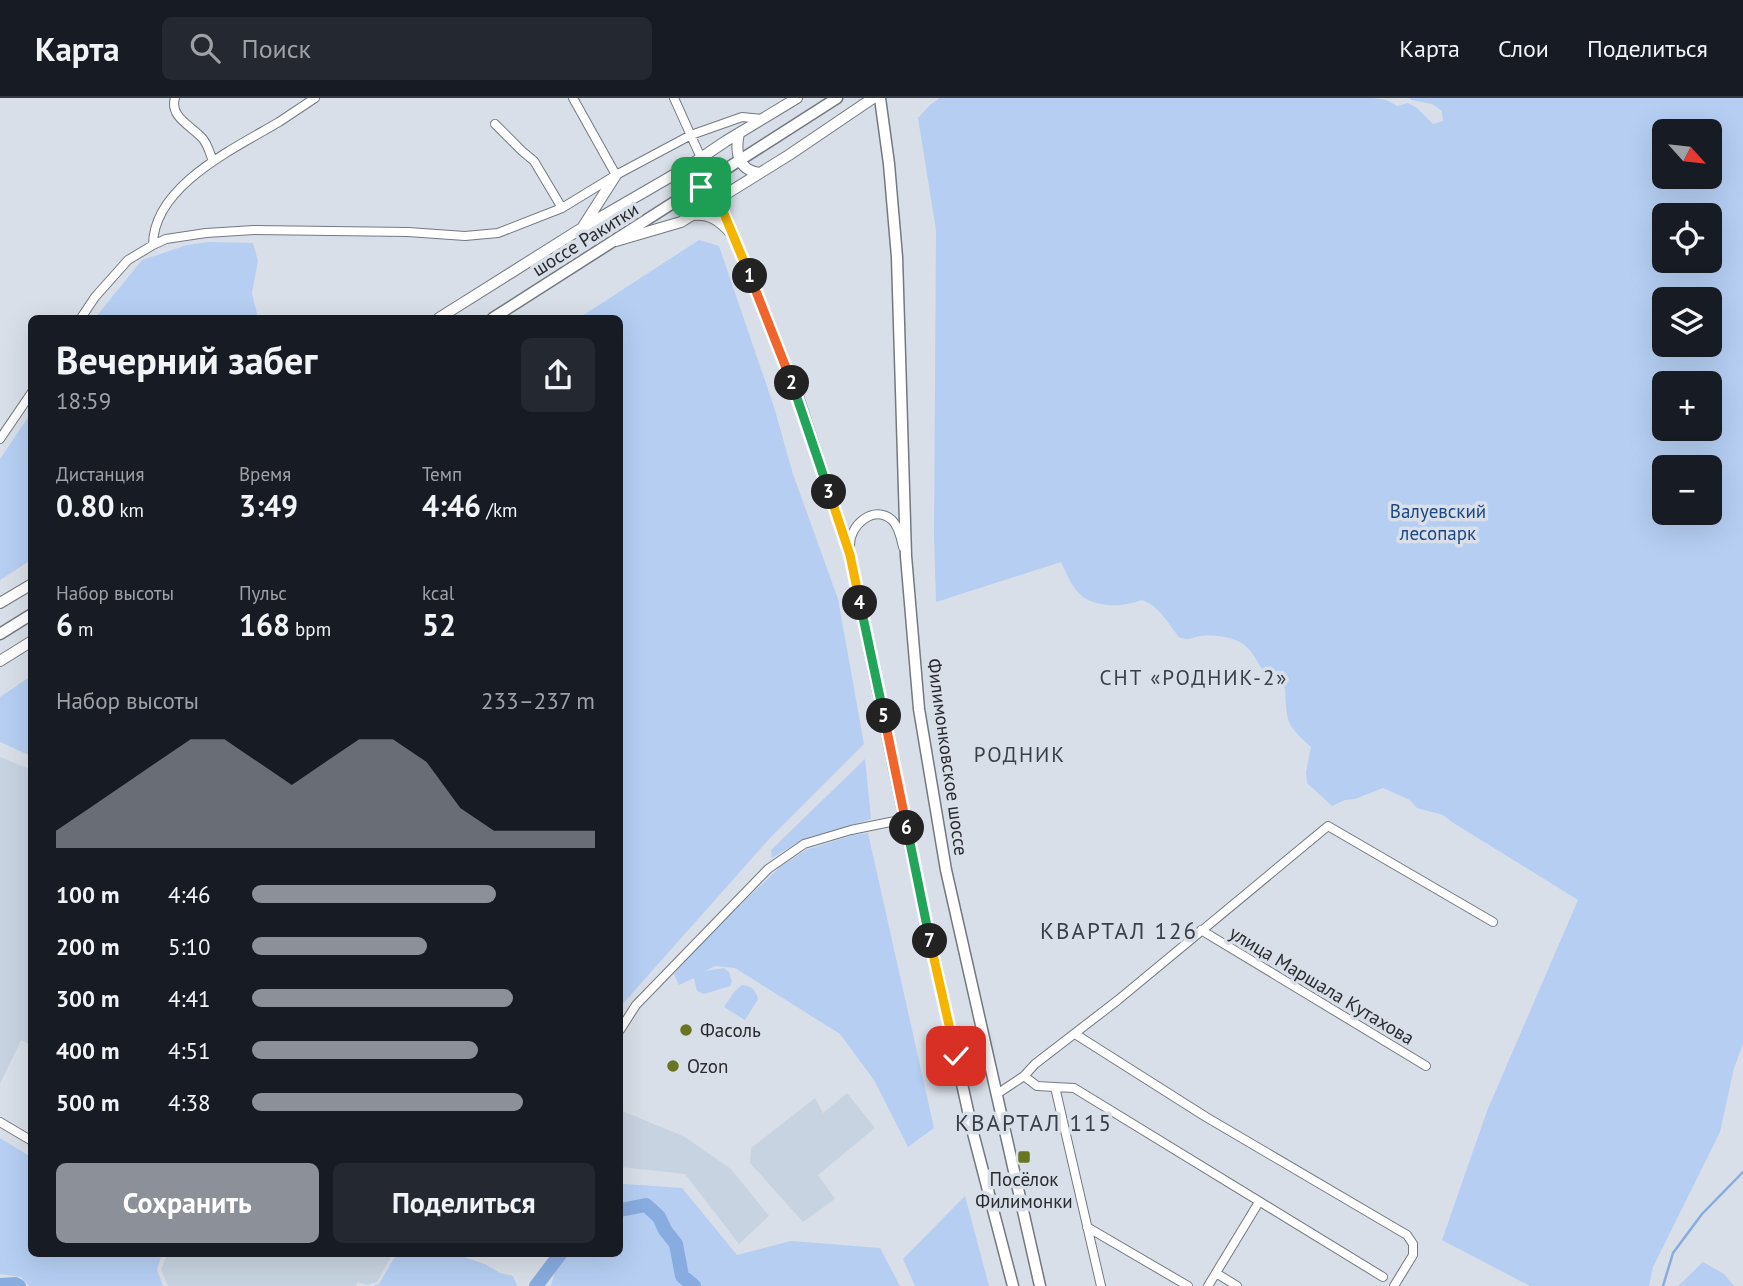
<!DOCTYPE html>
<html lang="ru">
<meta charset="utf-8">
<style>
:root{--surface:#171b24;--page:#242831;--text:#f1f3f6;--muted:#9ea1a6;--line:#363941;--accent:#8c9099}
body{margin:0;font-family:"PT Sans",sans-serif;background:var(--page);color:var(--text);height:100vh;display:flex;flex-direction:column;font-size:26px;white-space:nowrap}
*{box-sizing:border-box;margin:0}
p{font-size:23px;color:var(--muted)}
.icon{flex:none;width:38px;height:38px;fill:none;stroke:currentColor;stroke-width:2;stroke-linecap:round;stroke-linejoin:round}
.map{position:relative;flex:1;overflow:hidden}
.sheet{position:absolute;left:28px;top:217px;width:595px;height:942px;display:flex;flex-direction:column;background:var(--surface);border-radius:10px;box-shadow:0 7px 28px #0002}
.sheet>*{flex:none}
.needle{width:46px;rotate:117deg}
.buttons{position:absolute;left:1652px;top:21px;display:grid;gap:14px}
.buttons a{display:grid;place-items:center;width:70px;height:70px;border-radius:10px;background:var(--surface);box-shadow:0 7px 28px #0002;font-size:35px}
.pin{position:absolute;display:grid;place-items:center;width:60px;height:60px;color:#fff;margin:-30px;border-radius:14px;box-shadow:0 4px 10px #0006}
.km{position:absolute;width:35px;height:35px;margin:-18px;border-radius:50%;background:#222;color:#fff;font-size:19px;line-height:35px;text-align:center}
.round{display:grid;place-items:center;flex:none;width:74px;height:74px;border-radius:10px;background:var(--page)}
.overview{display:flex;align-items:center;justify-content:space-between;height:119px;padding:0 28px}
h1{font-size:38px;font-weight:700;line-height:52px}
.figures{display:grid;grid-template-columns:repeat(3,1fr);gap:10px;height:119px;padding:7px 28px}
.figures div{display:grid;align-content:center}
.figures b{font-size:30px;font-weight:700}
.figures small{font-size:19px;font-weight:400}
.figures p{font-size:19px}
.chart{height:196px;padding:14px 28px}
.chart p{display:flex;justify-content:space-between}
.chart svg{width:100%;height:126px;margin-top:7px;fill:var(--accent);opacity:.7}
.cta{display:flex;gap:14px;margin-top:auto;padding:14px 28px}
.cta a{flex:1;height:80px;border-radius:10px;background:var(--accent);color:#fff;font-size:28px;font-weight:700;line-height:80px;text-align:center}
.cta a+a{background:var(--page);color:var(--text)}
ul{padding:0 28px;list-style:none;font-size:23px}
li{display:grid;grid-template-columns:112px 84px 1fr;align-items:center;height:52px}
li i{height:18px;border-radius:9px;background:var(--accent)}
header{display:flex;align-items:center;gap:42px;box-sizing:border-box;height:98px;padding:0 35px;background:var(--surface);border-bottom:2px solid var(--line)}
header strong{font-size:33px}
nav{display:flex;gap:38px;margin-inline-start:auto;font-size:24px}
.search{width:490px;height:63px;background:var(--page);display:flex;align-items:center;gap:18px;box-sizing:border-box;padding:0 24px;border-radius:10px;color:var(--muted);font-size:26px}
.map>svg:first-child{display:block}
</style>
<header>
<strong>Карта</strong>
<div class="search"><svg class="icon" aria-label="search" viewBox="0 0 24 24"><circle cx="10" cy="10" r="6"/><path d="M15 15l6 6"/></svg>Поиск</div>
<nav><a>Карта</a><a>Слои</a><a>Поделиться</a></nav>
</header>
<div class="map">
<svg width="1743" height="1188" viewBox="0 0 1743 1188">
<rect width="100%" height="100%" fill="#d9dfe8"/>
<path fill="#c8d3e1" d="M0,659l32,13 -1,275 -10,-5 -21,44z
M847,995l28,35 -57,47 17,24 -32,23 -53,-59 1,-15 64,-50 8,15z
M620,1012l65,27 46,32 38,47 -30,28 -54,-70 -65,-7z
M168,1155h225l-16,29 -10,3 -10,-3 -1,4h-188l-7,-17z"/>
<path fill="#b5cef2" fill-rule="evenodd" d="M940,0h433l13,2 12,6 10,-3 9,5 16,16 10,-3 -1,-10 -10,-7 -21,-4 -1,-2h333v946l-9,24 -14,64 -67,135 -4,19h-119l-88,-46 45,-129 91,-211 -126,-78 -9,-7 -26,-7 -7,-8 -27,-12 -28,11 -10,1 -13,6 -25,-23 -1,-11 5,-25c-26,-24 -24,-24 -26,-59 -7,-4 -13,-7 -18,-13 -14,-16 -14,-31 -38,-37 -8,-2 -20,-4 -28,-2 -11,2 -8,4 -21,2 -13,-15 -19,-31 -38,-38 -12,4 -21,6 -34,5 -31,-3 -35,-18 -47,-43l-125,40 -2,-66 2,-306 -18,-112 12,-13zM1664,33h46v46h-46zM1664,117h46v46h-46zM1664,201h46v46h-46zM1664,285h46v46h-46zM1664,369h46v46h-46z
M699,142l20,6 55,161 19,67 45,125 26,145 -94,94 -150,169v-66l3,-11 -1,-7 -2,-2v-603h-41z
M209,144l44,1 5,18 -6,32 6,25h-163l47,-58 45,-15z
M31,315v147l-31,20v-121z
M31,578v80l-31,-14v-45z
M865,661l6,60 -73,23 -26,16 -1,-8z
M868,735l66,295 -26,19 -34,-67 -34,-46 -105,-66 -20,-2 -10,5 19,-3 5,4 3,10 -2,4 -26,8 -7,-3 -3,-13 -15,7 -5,-11 19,-24 88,-84 25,-16 47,-15z
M742,887c10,2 13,3 16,14l-13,21 -21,-13 11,-16z
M0,1040l31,19 1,96h130l-5,17 6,16h-134l-8,-9 -21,-3z
M625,1086l57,4 55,67 54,-14 89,7 20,38h-349l9,-33h60v-68z
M965,1098l24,90h-74l-12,-27z
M397,1155h55l33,11 15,9 13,3 4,10h-143l5,-2z
M1703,1164l21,12 10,12h-56z"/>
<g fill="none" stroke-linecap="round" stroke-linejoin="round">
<path stroke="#88acdf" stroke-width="2.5" d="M1663,1188l10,-33 29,-39 41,-42"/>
<path stroke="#88acdf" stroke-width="14" d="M620,1112l26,-5 13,12 6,13 11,14 6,32 12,10
M0,1187l15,-1 4,2
M536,1188l25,-33"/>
<g stroke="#737981" stroke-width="10">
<path id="minor" d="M175,0c-6,19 17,28 28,41 5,6 7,15 10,22
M573,0l43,77
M674,0l37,82
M495,26l27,27 12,10 28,47
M153,147c0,-59 82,-97 126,-123 12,-8 24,-16 36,-24
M81,220l14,-21 33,-37 25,-15 13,-6 40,-6 48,-3 154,2 57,4 33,-3 64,-25 54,-33 75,-40 51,-18 20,2
M0,341l32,-47
M850,448c-1,-21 24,-42 42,-26 7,7 9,18 11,27
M1201,832l225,136
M620,932l16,-25 132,-136 36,-25 47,-14 54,-11
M1075,936l131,83 201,118 6,9v11l-19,31
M1024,978l13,10 18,1 46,199
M1055,989l19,1 309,189
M997,996l27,-18 11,-12 83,-64 210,-174 165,96
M0,1024l32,19
M1087,1129l101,59
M1216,1175l21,13
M1208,1188l51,-84"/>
</g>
<g stroke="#737981" stroke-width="12">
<path id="tertiary" d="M739,35c-4,19 -2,37 21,40
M693,117c17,-2 27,6 38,18
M584,127l32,-50
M616,143l65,-19 108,-67 84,-57
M439,220l143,-90 107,-62 37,-25 71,-43
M0,505l32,-19
M0,563l32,-20"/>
</g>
<g stroke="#737981" stroke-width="13">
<path id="secondary" d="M880,0l9,66 8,93 9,299 13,153 27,161 94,416
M711,82l54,134 33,84 52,157 74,357 48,217 41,157
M493,220l344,-220
M0,536l32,-20"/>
</g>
<use href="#minor" stroke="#fff" stroke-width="8"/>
<use href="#tertiary" stroke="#fff" stroke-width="10"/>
<use href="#secondary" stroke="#fff" stroke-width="10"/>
</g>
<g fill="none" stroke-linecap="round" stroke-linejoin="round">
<g stroke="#fff" stroke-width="14">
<path id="split-1" d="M701,89l9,-7 40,96"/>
</g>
<g stroke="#fff" stroke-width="14">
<path id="split-2" d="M750,178l42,107"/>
</g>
<g stroke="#fff" stroke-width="14">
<path id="split-3" d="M792,285l37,109"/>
</g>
<g stroke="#fff" stroke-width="14">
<path id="split-4" d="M829,394l21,63 10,48"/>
</g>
<g stroke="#fff" stroke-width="14">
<path id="split-5" d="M860,505l24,113"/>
</g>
<g stroke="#fff" stroke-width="14">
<path id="split-6" d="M884,618l23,112"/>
</g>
<g stroke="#fff" stroke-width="14">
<path id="split-7" d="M907,730l23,113"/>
</g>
<g stroke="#fff" stroke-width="14">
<path id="split-8" d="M930,843l26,115"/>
</g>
<use href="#split-1" stroke="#f5b400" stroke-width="9"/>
<use href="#split-2" stroke="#f0652b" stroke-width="9"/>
<use href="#split-3" stroke="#22a559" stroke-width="9"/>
<use href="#split-4" stroke="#f5b400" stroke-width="9"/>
<use href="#split-5" stroke="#22a559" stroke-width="9"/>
<use href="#split-6" stroke="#f0652b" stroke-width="9"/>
<use href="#split-7" stroke="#22a559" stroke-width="9"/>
<use href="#split-8" stroke="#f5b400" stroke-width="9"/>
</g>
<g fill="#687521" stroke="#d9dfe8" stroke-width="2.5">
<circle cx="686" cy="932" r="7"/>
<circle cx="673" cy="968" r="7"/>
<rect x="1017" y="1052" width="14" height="14" rx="3.5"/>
</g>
<g text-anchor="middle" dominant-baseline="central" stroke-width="7" stroke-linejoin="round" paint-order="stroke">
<g font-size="19" fill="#292b2e" stroke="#d9dfe8">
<text transform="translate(585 141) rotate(-32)">шоссе Ракитки</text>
<text transform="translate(948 659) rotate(82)">Филимонковское шоссе</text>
<text transform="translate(1322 887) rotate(31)">улица Маршала Кутахова</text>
</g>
<g font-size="19" fill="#1b4785" stroke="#d9dfe8">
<text x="1438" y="413">Валуевский<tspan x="1438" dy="22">лесопарк</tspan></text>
</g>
<g font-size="19" fill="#292b2e" stroke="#d9dfe8" text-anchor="start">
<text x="700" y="932">Фасоль</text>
<text x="687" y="968">Ozon</text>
<text x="1024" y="1081" text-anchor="middle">Посёлок<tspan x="1024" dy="22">Филимонки</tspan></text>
</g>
<g font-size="21" letter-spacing="2" fill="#3b4047" stroke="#d9dfe8">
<text x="1194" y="579">СНТ «РОДНИК-2»</text>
<text x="1020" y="656">РОДНИК</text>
</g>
<g font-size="23" letter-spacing="2" fill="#3b4047" stroke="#d9dfe8">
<text x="1119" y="832">КВАРТАЛ 126</text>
<text x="1034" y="1024">КВАРТАЛ 115</text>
</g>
</g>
</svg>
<div class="buttons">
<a><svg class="needle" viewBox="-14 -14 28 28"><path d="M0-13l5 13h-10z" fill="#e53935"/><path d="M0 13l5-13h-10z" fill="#9ea1a6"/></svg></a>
<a><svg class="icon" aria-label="locate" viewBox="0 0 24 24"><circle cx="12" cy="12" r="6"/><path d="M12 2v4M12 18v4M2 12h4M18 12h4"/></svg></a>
<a><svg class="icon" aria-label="layers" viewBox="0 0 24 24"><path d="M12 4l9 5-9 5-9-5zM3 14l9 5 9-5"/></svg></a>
<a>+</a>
<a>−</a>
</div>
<div class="pin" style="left:701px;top:89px;background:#1e9e55"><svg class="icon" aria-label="arrive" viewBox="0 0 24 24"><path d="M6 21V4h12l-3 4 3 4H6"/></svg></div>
<div class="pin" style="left:956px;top:958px;background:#d93025"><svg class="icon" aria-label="check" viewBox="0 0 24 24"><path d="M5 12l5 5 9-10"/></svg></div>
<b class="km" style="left:750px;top:178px">1</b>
<b class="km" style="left:792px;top:285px">2</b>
<b class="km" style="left:829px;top:394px">3</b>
<b class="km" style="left:860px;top:505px">4</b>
<b class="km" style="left:884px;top:618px">5</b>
<b class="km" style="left:907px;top:730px">6</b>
<b class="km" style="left:930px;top:843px">7</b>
<section class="sheet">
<div class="overview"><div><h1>Вечерний забег</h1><p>18:59</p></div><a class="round"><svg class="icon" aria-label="share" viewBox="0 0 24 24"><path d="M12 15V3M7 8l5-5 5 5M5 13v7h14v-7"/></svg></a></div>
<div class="figures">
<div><p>Дистанция</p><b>0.80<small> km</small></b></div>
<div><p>Время</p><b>3:49</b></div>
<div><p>Темп</p><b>4:46<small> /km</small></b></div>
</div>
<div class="figures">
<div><p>Набор высоты</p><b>6<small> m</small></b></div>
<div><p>Пульс</p><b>168<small> bpm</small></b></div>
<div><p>kcal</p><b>52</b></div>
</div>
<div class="chart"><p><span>Набор высоты</span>233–237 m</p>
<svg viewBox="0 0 160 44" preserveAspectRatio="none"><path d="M0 44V38L10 30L20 22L30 14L40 6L50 6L60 14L70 22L80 14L90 6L100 6L110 14L120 30L130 38L140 38L150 38L160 38V44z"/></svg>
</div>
<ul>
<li><b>100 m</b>4:46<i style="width:71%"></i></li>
<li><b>200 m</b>5:10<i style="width:51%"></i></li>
<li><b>300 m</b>4:41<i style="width:76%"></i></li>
<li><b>400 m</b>4:51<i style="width:66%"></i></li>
<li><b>500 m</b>4:38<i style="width:79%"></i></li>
</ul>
<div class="cta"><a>Сохранить</a><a>Поделиться</a></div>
</section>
</div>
